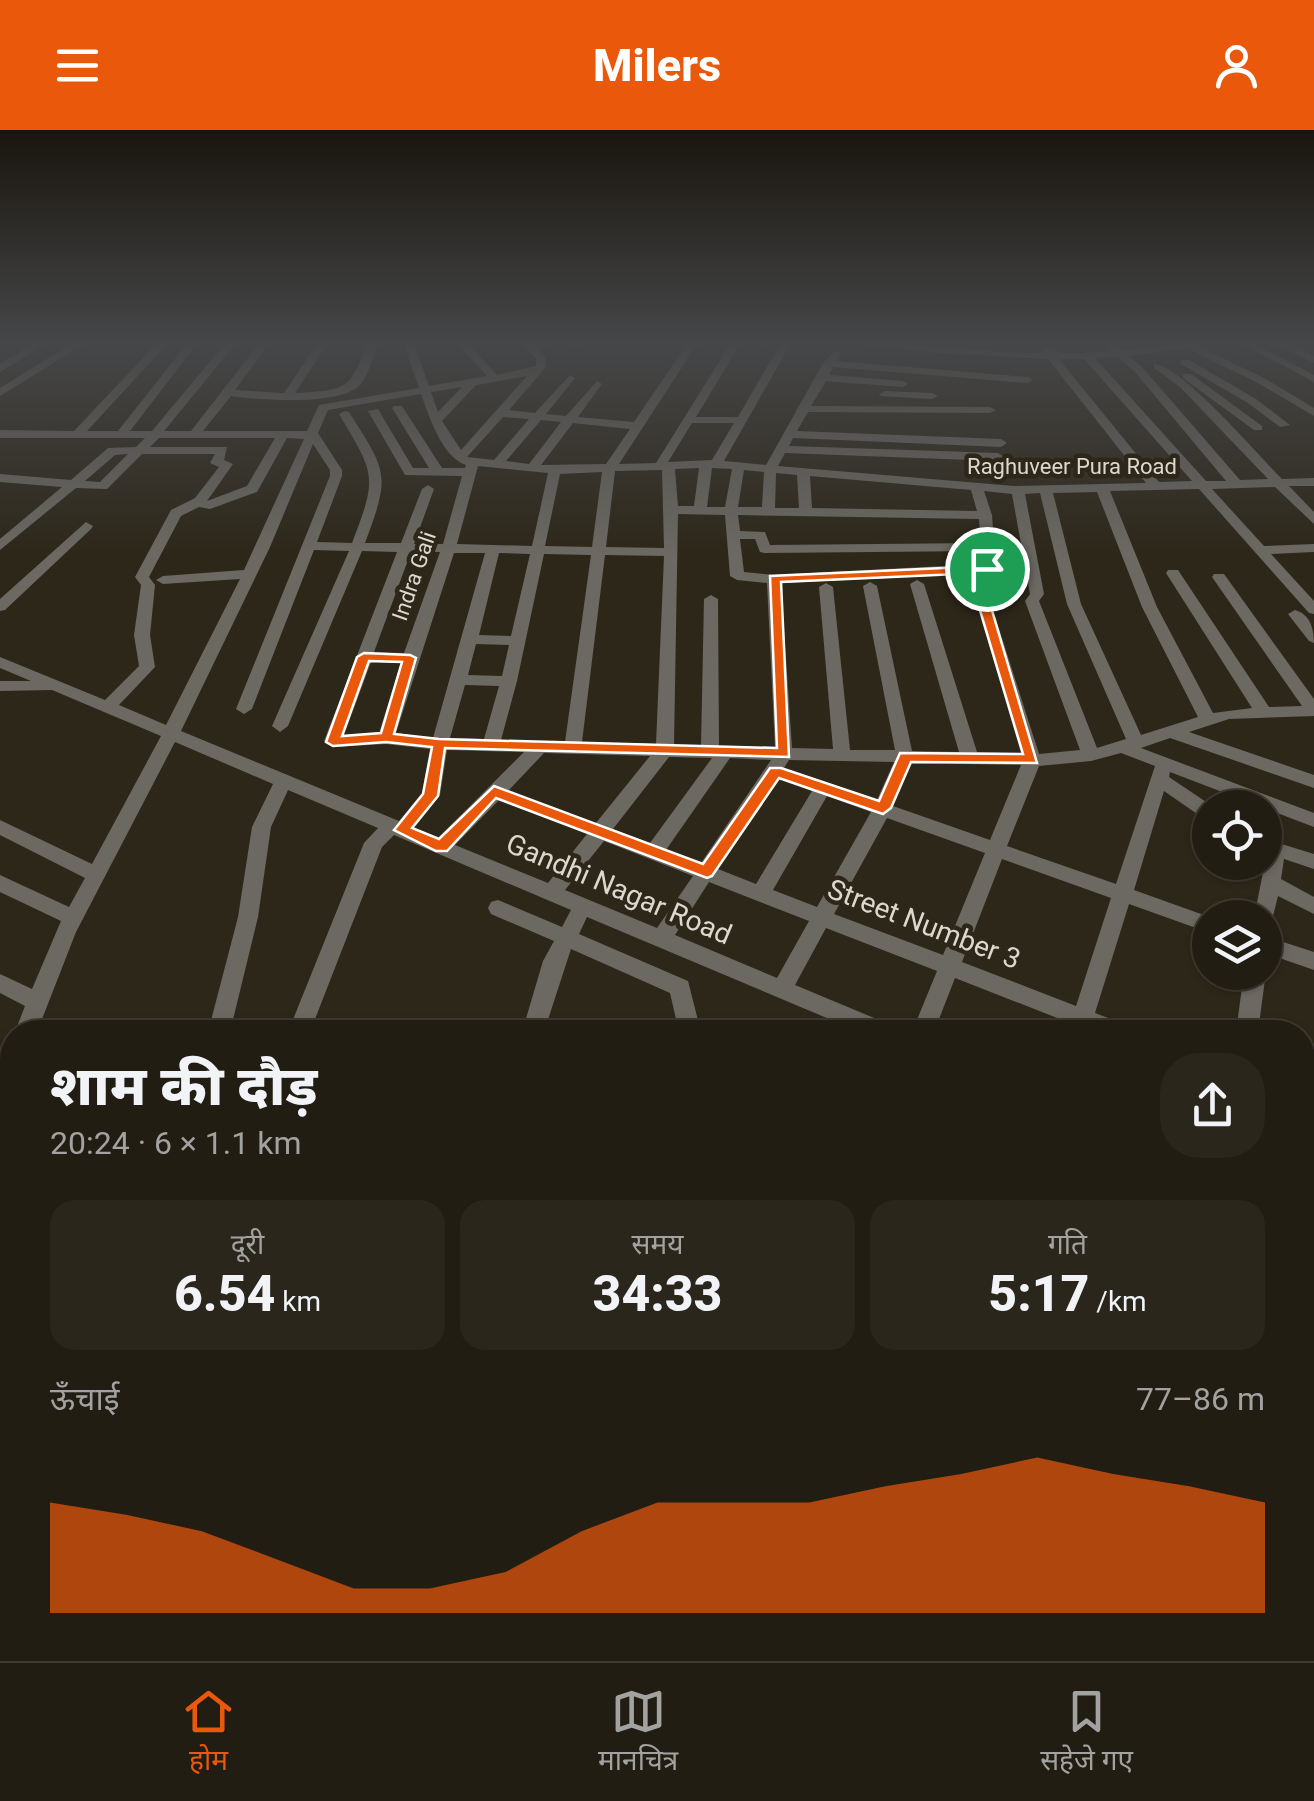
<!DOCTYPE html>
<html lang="hi">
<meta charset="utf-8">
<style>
:root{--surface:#221d13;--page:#2a261c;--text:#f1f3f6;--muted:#a2a2a0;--line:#3f3b33;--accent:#ea580c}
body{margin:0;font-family:Roboto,"Noto Sans Devanagari",sans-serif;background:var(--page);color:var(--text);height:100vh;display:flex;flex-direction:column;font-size:38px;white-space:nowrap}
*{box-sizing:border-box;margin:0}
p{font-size:32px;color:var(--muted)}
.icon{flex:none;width:55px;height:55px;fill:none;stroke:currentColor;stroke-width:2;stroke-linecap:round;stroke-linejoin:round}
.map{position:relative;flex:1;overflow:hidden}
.details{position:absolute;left:0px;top:890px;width:1315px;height:642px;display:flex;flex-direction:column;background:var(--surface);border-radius:40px 40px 0 0;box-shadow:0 2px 8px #0004,0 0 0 2px var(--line)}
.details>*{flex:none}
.buttons{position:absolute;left:1192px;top:660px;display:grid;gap:20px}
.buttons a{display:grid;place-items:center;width:90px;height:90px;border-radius:50%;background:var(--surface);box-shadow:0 2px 8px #0004,0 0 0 2px var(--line);font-size:50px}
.pin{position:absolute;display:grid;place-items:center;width:85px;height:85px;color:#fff;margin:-42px;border:5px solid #fff;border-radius:50%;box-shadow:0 2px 10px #0007}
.round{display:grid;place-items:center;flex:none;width:105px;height:105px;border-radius:40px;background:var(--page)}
.summary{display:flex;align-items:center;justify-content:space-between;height:170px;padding:0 50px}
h1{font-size:55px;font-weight:800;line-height:75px}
.metrics{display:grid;grid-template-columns:repeat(3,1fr);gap:15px;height:170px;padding:10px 50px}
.metrics div{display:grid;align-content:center;border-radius:25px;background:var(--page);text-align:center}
.metrics b{font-size:50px;font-weight:800}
.metrics small{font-size:28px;font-weight:400}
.metrics p{font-size:28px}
.chart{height:280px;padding:20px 50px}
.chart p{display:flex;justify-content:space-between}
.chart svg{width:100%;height:180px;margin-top:10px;fill:var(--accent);opacity:.7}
header{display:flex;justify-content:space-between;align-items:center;height:130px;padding:0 50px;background:var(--accent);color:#fff;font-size:45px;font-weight:800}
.tabs{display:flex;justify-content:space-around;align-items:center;height:140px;border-top:2px solid var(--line);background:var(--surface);font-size:28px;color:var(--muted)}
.tabs a{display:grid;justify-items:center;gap:5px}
.tabs .active{color:var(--accent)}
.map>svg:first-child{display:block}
</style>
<header><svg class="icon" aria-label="menu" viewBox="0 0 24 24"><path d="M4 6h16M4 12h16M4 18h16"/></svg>Milers<svg class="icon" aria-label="person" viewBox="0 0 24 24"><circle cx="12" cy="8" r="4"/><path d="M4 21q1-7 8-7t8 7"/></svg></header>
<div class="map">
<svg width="1314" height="1531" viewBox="0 0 1314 1531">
<rect width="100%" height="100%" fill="#2d2719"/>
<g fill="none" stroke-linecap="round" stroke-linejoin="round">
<path fill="#6c6962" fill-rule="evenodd" d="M37,211h13l-50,31v-8z
M76,211h13l-89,55v-8z
M159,211h11l-83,90h31l71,-90h10l-69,90h22l75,-90h11l-74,90h27l70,-90h10l-36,49 49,3 35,-52h10l-34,52c53,-3 55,-3 73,-52h10c-5,14 -8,34 -19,45 -21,20 -101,14 -128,10l-28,35h104l12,-26 100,-17 -16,-47h10l16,45 58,-10 -32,-35h11l31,34 39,-9v-7l-17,-18h44l-26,7 9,10v9l-37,43 26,3 35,-38 5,3 -29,36 20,2 31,-35 5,3 -24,33 56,5 55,-81h10l-80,123 37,-1 76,-122h10l-46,76h42l44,-76h10l-68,120 42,4 57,-102 13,-13 5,3 -4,8 191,16 5,3 -5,3 -195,-16 -4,8 74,6 5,3 -5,3 -77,-6 -15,25 179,1 6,3 -6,3 -182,-1 -11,19 204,8 6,4 -6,4 -208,-9 -4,8 209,7 6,4 -6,4 -213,-8 -7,13 236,20 132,-3 -98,-124 -108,-6 -94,-12 183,12h15l-3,-4 5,-3c17,12 43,6 65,5l-11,-10h11l11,9 89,-9 -14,5 69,33 48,29v8l-56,-33 -72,-35 -57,8 14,12 97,112 28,-1 -88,-92 -26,-19v-4c26,0 106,93 128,115l32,-1v8h-25l25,26v12l-39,-37 -63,2 52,57 50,-2v8l-43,2 43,47v13l-5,-1 -110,-124 -89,2 47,116 56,106 39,-5 -86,-135 2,-3h10l91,137 33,-1 -90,-129 2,-3h10l90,125v17l-85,3 -40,13 125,43v13l-144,-50 -29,10 173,65v14l-144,-55 -1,5 46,31h-5v12l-7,-2 -39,-27 -30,99 78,28 -2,15 -81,-29 -34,109 32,12 3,7h-63l3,-9 -115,-45 -21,54h-22l25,-61 -111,-43 -31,57 96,40 3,7h-34l-273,-115 -8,17 109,47 13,51h-22l-9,-39 -99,-44 -27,83h-22l21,-71 11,-20 -63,-27 -3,-6 3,-6 7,-2 64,27 9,-17 -177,-75 -12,12 -72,185h-22l76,-189 14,-15 -90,-38 -17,37 -13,90 -28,115h-22l30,-115 14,-90 21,-43 -98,-42 -99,190 -39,100h-22l10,-26 -25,-13v-19l32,15 29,-68 -61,-29v-17l69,32 16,-29 -85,-43v-15l92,44 69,-128 -109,-46 -52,1v-10h31l-31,-13v-11l105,43 34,-34 -5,-31 7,-50 -6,-8 36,-67 24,-12 24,-31 -9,-4 5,-9h-73l-35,35 -31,-1 -76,62v-11l62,-52 -62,-5v-8l71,6 37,-32 28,-1 9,-9h-145v-8l74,1zM1118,227l17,15 91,109h-20l-111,-123zM1059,229h25l108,122 -33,1zM527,246l-66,74 -19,-29 34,-36zM462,257l-24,25 -7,-20zM421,264c8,22 21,63 45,71l-1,3h-23l-40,-62h-8l-2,2 37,60h-16l-35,-59 -10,2 37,64 57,1 -19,68h-29l20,-55 -6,-4 -6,4 -21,54h-36c26,-69 22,-71 -16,-131l-4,-1 -6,3c36,61 39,61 13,129l-35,-1 25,-66v-6l-24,-37 10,-23zM503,287l26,2 -35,41 -27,-3zM541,290l20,2 -32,42 -23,-3zM573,293l57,6 -24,35 -65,1zM692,293h42l-22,37 -44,2zM159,308h116l-28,48 -40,15 26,-37 -9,-4 3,-13h-77zM287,308l17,1 -60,131 -81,6 -7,4 7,4 77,-5 -74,146 -47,-20 36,-38 -5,-32 5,-50 -6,-8 32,-61 18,-9 11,2 47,-17zM313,314l17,26v6l-94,233 8,5 8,-5 62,-159 35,1 -77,175 8,6 8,-6 74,-175 35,1 -73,189 9,6 53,-3 44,5 -8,44 -23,28 -218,-90 89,-184zM128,324l-28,28 -15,-1 30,-26zM478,336l70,7 -16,73 -75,-2zM699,338l-5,38h-16l-3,-37zM712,338l20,1 -7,38h-18zM662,340l2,78 -58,-1 9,-76zM744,340l20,2 -2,35h-24zM602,342l-10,75 -47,-1 15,-72zM776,343l21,2 2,33h-24zM810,346l161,14 6,21 -165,-3zM984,361l28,3 18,100 -5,7 55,149 -41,4 -52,-163 8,-33 -3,-43zM1097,362l45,115 56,110 -57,18 -60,-131 -28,-111zM1040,363l27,111 59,135 -26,8 -3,1 -58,-147 5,-7 -19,-100zM678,384l47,1 5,61 7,4 30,3 8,165 -56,-2 -1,-147 -7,-4 -7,4 -3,147 -27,-1zM738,385l241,4 2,24 -211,2 -5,-13 -25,-1zM740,409h15l5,13 5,1 216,-2v13l-207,11 -30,-3zM411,422h29l-36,101 -30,-1zM454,423h31l-52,185 -37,-5zM499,423l31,1 -19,82 -32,-1zM544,424l47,1 -26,187 -64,-2 16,-59zM605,425l59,1 -8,188 -74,-2zM978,444l-5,17 48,162 -44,-1 -53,-168 -7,-4 -7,4 49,168 -47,-1 -35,-165 -7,-4 -7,4 32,164h-45l-17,-163 -7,-4 -7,4 14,162 -41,-1 -11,-165zM476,514l33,1 -7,31 -34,-1zM371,532l30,1 -22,70 -35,2zM465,555l34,1 -15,53 -34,-1zM447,620l77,2 -86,86 -24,-10 26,-33zM544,623l106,3 -54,67 -87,-33zM1121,623l34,13 -39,118 -109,-38 32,-80 52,-5zM669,627l43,1 -62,85 -37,-14zM730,628l41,2 -70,103 -35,-13zM789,630l105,2 -17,38 -93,-32zM911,633l110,2 -31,75 -97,-34zM777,648l35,13 -56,93 -38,-15zM827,666l44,16 -54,95 -44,-17zM499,670l88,34 -39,49 -93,-38zM887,688l98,35 -42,102 -109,-41zM604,711l89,35 -36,52 -92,-38zM1002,729l109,39 -35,108 -114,-44zM709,752l100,39 -32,57 -102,-43z
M571,211h24l-23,6 -5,-3z
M1237,211h13l64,34v7z
M1270,211h14l30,15v7z
M1181,230h8l67,39 34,26 -10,2 -32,-24 -67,-39z
M1183,244h8l71,52v4h-8l-71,-52z
M885,261l47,2 6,3 -6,3 -51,-3 -2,-2z
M86,392l7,4 -2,3 -86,81 -5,1v-12z
M1295,480c15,4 19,19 19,33l-5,-2 -21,-27z
M1265,709l49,15v15l-30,-10 -3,20 33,18v17l-36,-18 -7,28 -6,2v-8h-11l11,-56z
M1265,806l49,16v18l-49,-17z
M1265,841l1,1 -8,60h-22l8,-60z
M12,927v37l-4,10 -8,3v-39l4,-8z
M1302,961l12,5v22l-12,-5z
M0,1024l12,3v24l-12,-3z
M1302,1065l12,4v26l-12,-4z
M12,1078v32l-12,7v-32z
M12,1173v35l-12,7v-35z
M1302,1179l12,5v28l-12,-5z
M12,1298v38l-12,7v-39z
M12,1435v43l-12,6v-44z
M1302,1437l12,5v33l-12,-5z
M0,1507l12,6v7h8l5,11h-25z
M63,1520h36l-5,11h-36z
M280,1520h35l-5,11h-35z
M343,1520h34l-4,11h-34z
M466,1520h34l-4,11h-34z
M573,1520h34l-4,11h-34z
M691,1520h34l-3,11h-34z
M806,1520h34l-2,11h-34z
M874,1520h91l-5,11h-81z
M1130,1520h34l-1,11h-34z
M1253,1520h34l-1,11h-34z"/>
</g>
<linearGradient id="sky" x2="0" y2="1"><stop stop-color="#19150e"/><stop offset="0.5" stop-color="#464749"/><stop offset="1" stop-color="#464749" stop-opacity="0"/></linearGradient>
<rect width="1314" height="426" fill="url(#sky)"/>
<path fill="#ea580c" stroke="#fff" stroke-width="2.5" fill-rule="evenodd" d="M987,436l6,3 -7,21 51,173 -126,-1 -20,46 -8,6 -104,-36 -67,98 -5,2 -211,-80 -49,53h-11l-42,-21 29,-36 9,-47 -46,-5 -53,4 -7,-4 31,-85 7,-4 46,2 6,3 -22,76 45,5 338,9 -7,-172zM980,443l-6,17 49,164 -123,-1 -21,48 -98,-33h-11l-67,96 -209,-78 -55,53 -27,-11 26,-32 7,-48 344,9 -8,-175zM369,531l33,1 -21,71 -39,3z"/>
<g text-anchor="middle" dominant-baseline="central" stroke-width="9" stroke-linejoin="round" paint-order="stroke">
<g font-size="22" fill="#dcd8cf" stroke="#2d2719">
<text x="1072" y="336">Raghuveer Pura Road</text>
<text transform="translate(414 446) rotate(-71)">Indra Gali</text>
</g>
<g font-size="28" fill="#dcd8cf" stroke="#2d2719">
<text transform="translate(619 759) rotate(23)">Gandhi Nagar Road</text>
<text transform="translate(924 794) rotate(21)">Street Number 3</text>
</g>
</g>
</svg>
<div class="buttons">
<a><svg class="icon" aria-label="locate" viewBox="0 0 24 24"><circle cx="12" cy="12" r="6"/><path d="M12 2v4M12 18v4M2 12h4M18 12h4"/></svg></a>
<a><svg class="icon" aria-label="layers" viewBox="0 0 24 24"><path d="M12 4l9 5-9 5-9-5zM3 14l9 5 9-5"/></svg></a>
</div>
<div class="pin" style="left:987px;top:439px;background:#1e9e55"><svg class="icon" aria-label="arrive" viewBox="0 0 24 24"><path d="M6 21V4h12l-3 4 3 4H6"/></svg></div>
<section class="details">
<div class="summary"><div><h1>शाम की दौड़</h1><p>20:24 · 6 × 1.1 km</p></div><a class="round"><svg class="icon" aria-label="share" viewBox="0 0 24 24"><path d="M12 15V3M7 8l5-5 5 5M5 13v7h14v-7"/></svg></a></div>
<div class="metrics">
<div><p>दूरी</p><b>6.54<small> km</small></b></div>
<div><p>समय</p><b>34:33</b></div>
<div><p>गति</p><b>5:17<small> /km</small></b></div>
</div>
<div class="chart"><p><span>ऊँचाई</span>77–86 m</p>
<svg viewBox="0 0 160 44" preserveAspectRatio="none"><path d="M0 44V17L10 20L20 24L30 31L40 38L50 38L60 34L70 24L80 17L90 17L100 17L110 13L120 10L130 6L140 10L150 13L160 17V44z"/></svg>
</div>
</section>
</div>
<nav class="tabs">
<a class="active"><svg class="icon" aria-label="home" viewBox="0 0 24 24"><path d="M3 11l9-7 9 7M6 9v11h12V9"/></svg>होम</a>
<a><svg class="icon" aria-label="map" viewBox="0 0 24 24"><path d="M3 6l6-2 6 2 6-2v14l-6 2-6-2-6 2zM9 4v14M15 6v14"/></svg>मानचित्र</a>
<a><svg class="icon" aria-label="saved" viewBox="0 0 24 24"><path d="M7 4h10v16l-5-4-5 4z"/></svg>सहेजे गए</a>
</nav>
